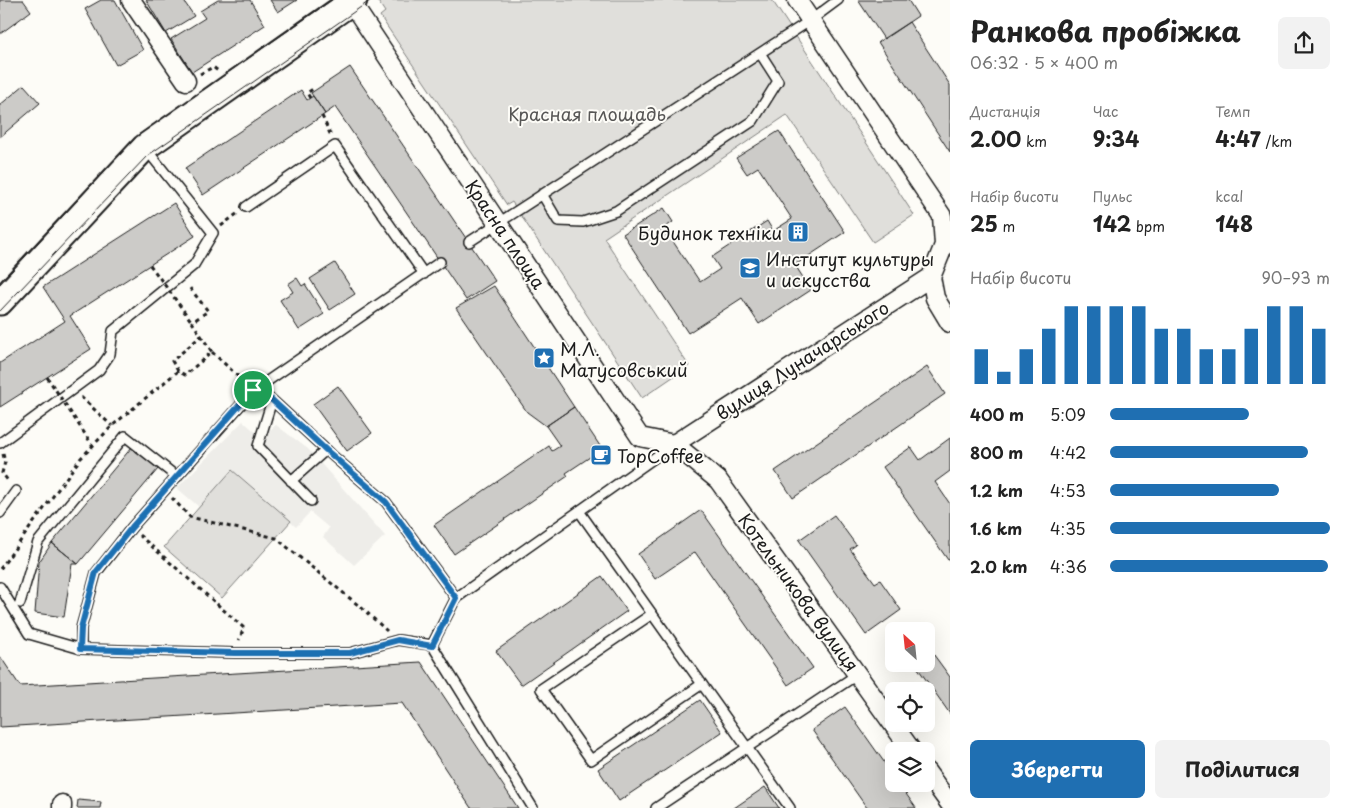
<!DOCTYPE html>
<html lang="uk">
<meta charset="utf-8">
<style>
:root{--surface:#fff;--page:#f2f2f2;--text:#222;--muted:#767676;--accent:#1f6fb2}
body{margin:0;font-family:"Playpen Sans",sans-serif;background:var(--page);color:var(--text);height:100vh;display:flex;flex-direction:column;font-size:19px;white-space:nowrap}
*{box-sizing:border-box;margin:0}
p{font-size:16px;color:var(--muted)}
.icon{flex:none;width:28px;height:28px;fill:none;stroke:currentColor;stroke-width:2;stroke-linecap:round;stroke-linejoin:round}
.map{position:relative;flex:1;overflow:hidden}
.sheet{display:flex;flex-direction:column;background:var(--surface);width:400px}
.sheet>*{flex:none}
.needle{width:32px;rotate:333deg}
.buttons{position:absolute;left:885px;top:622px;display:grid;gap:10px}
.buttons a{display:grid;place-items:center;width:50px;height:50px;border-radius:8px;background:var(--surface);box-shadow:0 5px 20px #0002;font-size:25px}
.pin{position:absolute;display:grid;place-items:center;width:42px;height:42px;color:#fff;margin:-21px;border:2px solid #fff;border-radius:50%;box-shadow:0 1px 5px #0007}
.round{display:grid;place-items:center;flex:none;width:52px;height:52px;border-radius:8px;background:var(--page)}
.headline{display:flex;align-items:center;justify-content:space-between;height:85px;padding:0 20px}
h1{font-size:28px;font-weight:700;line-height:38px}
.stats{display:grid;grid-template-columns:repeat(3,1fr);gap:8px;height:85px;padding:5px 20px}
.stats div{display:grid;align-content:center}
.stats b{font-size:21px;font-weight:700}
.stats small{font-size:14px;font-weight:400}
.stats p{font-size:14px}
.chart{height:140px;padding:10px 20px}
.chart p{display:flex;justify-content:space-between}
.chart svg{width:100%;height:90px;margin-top:5px;stroke:var(--accent);stroke-width:6}
.action{display:flex;gap:10px;margin-top:auto;padding:10px 20px}
.action a{flex:1;height:58px;border-radius:8px;background:var(--accent);color:#fff;font-size:20px;font-weight:700;line-height:58px;text-align:center}
.action a+a{background:var(--page);color:var(--text)}
ul{padding:0 20px;list-style:none;font-size:16px}
li{display:grid;grid-template-columns:80px 60px 1fr;align-items:center;height:38px}
li i{height:12px;border-radius:6px;background:var(--accent)}
main{display:flex;flex:1;min-height:0}
.map>svg:first-child{display:block}
</style>
<main>
<div class="map">
<svg width="950" height="808" viewBox="0 0 950 808">
<rect width="100%" height="100%" fill="#fdfcf7"/>
<filter id="ink" filterUnits="userSpaceOnUse"><feTurbulence type="fractalNoise" baseFrequency=".02" numOctaves="2"/><feDisplacementMap in="SourceGraphic" scale="10" xChannelSelector="R" yChannelSelector="G"/><feConvolveMatrix kernelMatrix="1 2 1 2 8 2 1 2 1" color-interpolation-filters="sRGB"/></filter>
<g filter="url(#ink)">
<path fill="#eeede9" d="M243,421l18,16 15,-12 32,24 77,87 -31,29 -31,-28 6,-9 -19,-16 -14,15 -64,-57 -33,37 -22,-19z"/>
<path fill="#e0dfdb" stroke="#7e7e7c" d="M377,0h395l142,215 -41,27 -86,-127 -183,123 85,128 -47,32 -130,-196 -5,3 -127,-189 5,-4z
M232,470l59,51 -69,77 -58,-51z"/>
<path fill="#cccbc8" stroke="#1c1c1c" d="M0,0h23l8,11 -31,23z
M101,0h14l28,50 -27,15 -31,-56z
M146,0h37l11,16 -28,17z
M218,0h32l15,25 -73,47 -21,-33 34,-21 -5,-7z
M270,0h27l-19,12z
M858,0h50l10,16 -34,23z
M909,22l41,63v67l-72,-110z
M350,67l145,214 -29,19 -131,-193 -10,7 -14,-21z
M24,85l16,18 -40,34v-32z
M301,90l6,10 6,-4 12,18 -122,81 -18,-27z
M779,131l66,101 -50,33 16,25 -52,34 -17,-26 -54,35 -65,-99 41,-26 9,14 -9,6 36,54 20,-13 -8,-12 55,-36 6,10 19,-12 -34,-52 -11,7 -11,-16z
M174,203l21,33 -125,80 21,33 -91,58v-44l65,-42 -22,-34z
M335,263l20,31 -25,16 -20,-31z
M297,278l5,8 3,-2 19,30 -25,16 -19,-30 13,-8 -5,-8z
M494,286l80,121 -28,19 -19,-14 -71,-104z
M927,367l18,27 -152,104 -18,-27z
M338,386l34,47 -25,18 -34,-47z
M574,407l28,42 -36,24 2,3 -114,78 -20,-29 115,-79 3,5 8,-5 -14,-20z
M950,438v33l-15,11 15,22v55l-2,1 -65,-93 28,-20 9,13z
M132,447l26,22 -80,95 -26,-21z
M701,510l112,158 -25,17 -93,-133 -40,27 -17,-25z
M834,515l22,30 -6,4 25,34 5,-3 21,30 -35,25 -67,-95z
M52,543l26,21h-6l-8,53 -29,-4 4,-51z
M602,576l25,35 -106,74 -25,-34z
M931,651l19,26v37l-35,-50h11v-10z
M0,656l20,30 401,-24 97,146h-47l-69,-105 -402,24z
M700,700l22,32 -103,69 -21,-32z
M845,707l49,69v8h5l17,24h-49l-55,-78z
M765,787l14,21h-45z
M78,800l23,2 -1,6h-23z"/>
<g fill="none" stroke-linecap="round" stroke-linejoin="round">
<g stroke="#1c1c1c" stroke-width="12">
<path id="service" d="M542,194l16,27 25,1 33,-11 137,-90 25,-40 -18,-28
M246,207l89,-61 89,128
M469,242l342,-222 27,-20
M440,262l-187,129 -121,136 -36,46 -15,55v21l153,4h116l48,-13 34,5 24,-47 218,-154
M253,391l19,9 54,50 60,52 70,96
M272,400l-14,46 53,55
M0,443l99,-73 11,-16 3,-23 81,-66 19,-32 -67,-84
M291,481l35,-31
M579,511l211,297
M0,513l16,-22
M0,587l29,47 52,15
M20,603l18,-61 87,-106 52,41
M652,614l-111,75 50,71 111,-76
M432,645l101,163
M656,808l202,-134"/>
</g>
<g stroke="#1c1c1c" stroke-width="21">
<path id="minor" d="M131,0l55,81
M797,0l145,216 2,29 -13,32
M351,2l289,435 34,7 44,36 194,271
M931,277l4,21 15,25
M674,444l257,-167
M926,771l24,33
M62,808v-4"/>
</g>
<g stroke="#1c1c1c" stroke-width="29">
<path id="secondary" d="M0,302l145,-155 209,-147"/>
</g>
<path stroke="#1c1c1c" stroke-width="3" stroke-dasharray="4 4" stroke-linecap="butt" d="M200,74l13,-7 5,4
M310,98l-3,-5 6,-4
M322,116l9,20
M221,226l17,-13
M212,352l32,30
M178,371l-6,-10 29,-25
M81,397l31,29
M3,454l2,8 -3,11 7,9
M172,498l18,19 86,21 87,71 24,22
M139,535l105,93 -5,12
M0,569l80,-110 32,-33 66,-55 7,4 27,-23 -20,-30 16,-11 -19,-24"/>
<use href="#service" stroke="#fdfcf7" stroke-width="9"/>
<use href="#minor" stroke="#fdfcf7" stroke-width="18"/>
<use href="#secondary" stroke="#fdfcf7" stroke-width="25"/>
<path stroke="#1c1c1c" stroke-width="1" d="M0,284l137,-148 195,-136
M0,311l147,-155 224,-156"/>
<path stroke="#1c1c1c" stroke-width="3" stroke-dasharray="4 4" stroke-linecap="butt" d="M150,265l42,57
M47,377l46,69"/>
</g>
</g>
<g fill="none" stroke-linecap="round" stroke-linejoin="round" filter="url(#ink)">
<g stroke="#fff" stroke-width="10">
<path id="route" d="M253,390l19,10 54,50 60,52 70,96 -24,48 -34,-6 -48,13h-116l-154,-4 1,-21 15,-56 36,-45z"/>
</g>
<use href="#route" stroke="#1f6fb2" stroke-width="6"/>
</g>
<defs>
<g id="building-square" transform="scale(1.125)"><rect x="-9" y="-9" width="18" height="18" rx="4" fill="#1f6fb2" stroke="#fdfcf7"/><path d="M-4-6H4V6H1V3H-1V6H-4ZM-2.5-4.3h1.7v1.8h-1.7ZM.8-4.3h1.7v1.8H.8ZM-2.5-1h1.7V.8h-1.7ZM.8-1h1.7V.8H.8Z" fill="#fff"/></g>
<g id="university-square" transform="scale(1.125)"><rect x="-9" y="-9" width="18" height="18" rx="4" fill="#1f6fb2" stroke="#fdfcf7"/><path d="M0-5L7-2L0 1L-7-2ZM-4 1L0 2.5L4 1V4Q0 6-4 4Z" fill="#fff"/></g>
<g id="sight-square" transform="scale(1.125)"><rect x="-9" y="-9" width="18" height="18" rx="4" fill="#1f6fb2" stroke="#fdfcf7"/><path d="M0-6L1.8-2.2L6-1.7L2.9 1.2L3.7 5.4L0 3.3L-3.7 5.4L-2.9 1.2L-6-1.7L-1.8-2.2Z" fill="#fff"/></g>
<g id="cafe-square" transform="scale(1.125)"><rect x="-9" y="-9" width="18" height="18" rx="4" fill="#1f6fb2" stroke="#fdfcf7"/><path d="M-5.5-4.5H6V0H3Q3 3.5 0 3.5H-2.5Q-5.5 3.5-5.5 0ZM3-3.2v2h1.7v-2ZM-6 4.5H4V6H-6Z" fill="#fff"/></g>
</defs>
<g fill-rule="evenodd">
<use href="#building-square" x="798" y="232"/>
<use href="#university-square" x="750" y="268"/>
<use href="#sight-square" x="544" y="358"/>
<use href="#cafe-square" x="601" y="455"/>
</g>
<g text-anchor="middle" dominant-baseline="central" stroke-width="4" stroke-linejoin="round" paint-order="stroke">
<g font-size="18" fill="#575655" stroke="#fdfcf7">
<text x="587" y="113">Красная площадь</text>
</g>
<g font-size="18" fill="#1c1c1c" stroke="#fdfcf7" text-anchor="start">
<text x="782" y="232" text-anchor="end">Будинок техніки</text>
<text x="766" y="258">Институт культуры<tspan x="766" dy="21">и искусства</tspan></text>
<text x="560" y="348">М.Л.<tspan x="560" dy="21">Матусовський</tspan></text>
<text x="617" y="455">TopCoffee</text>
</g>
<g font-size="18" fill="#1c1c1c" stroke="#fdfcf7">
<text transform="translate(506 234) rotate(56)">Красна площа</text>
<text transform="translate(802 360) rotate(-33)">вулиця Луначарського</text>
<text transform="translate(799 592) rotate(54)">Котельникова вулиця</text>
</g>
</g>
</svg>
<div class="buttons">
<a><svg class="needle" viewBox="-14 -14 28 28"><path d="M0-13l5 13h-10z" fill="#e53935"/><path d="M0 13l5-13h-10z" fill="#767676"/></svg></a>
<a><svg class="icon" aria-label="locate" viewBox="0 0 24 24"><circle cx="12" cy="12" r="6"/><path d="M12 2v4M12 18v4M2 12h4M18 12h4"/></svg></a>
<a><svg class="icon" aria-label="layers" viewBox="0 0 24 24"><path d="M12 4l9 5-9 5-9-5zM3 14l9 5 9-5"/></svg></a>
</div>
<div class="pin" style="left:253px;top:390px;background:#1e9e55"><svg class="icon" aria-label="arrive" viewBox="0 0 24 24"><path d="M6 21V4h12l-3 4 3 4H6"/></svg></div>
</div>
<section class="sheet">
<div class="headline"><div><h1>Ранкова пробіжка</h1><p>06:32 · 5 × 400 m</p></div><a class="round"><svg class="icon" aria-label="share" viewBox="0 0 24 24"><path d="M12 15V3M7 8l5-5 5 5M5 13v7h14v-7"/></svg></a></div>
<div class="stats">
<div><p>Дистанція</p><b>2.00<small> km</small></b></div>
<div><p>Час</p><b>9:34</b></div>
<div><p>Темп</p><b>4:47<small> /km</small></b></div>
</div>
<div class="stats">
<div><p>Набір висоти</p><b>25<small> m</small></b></div>
<div><p>Пульс</p><b>142<small> bpm</small></b></div>
<div><p>kcal</p><b>148</b></div>
</div>
<div class="chart"><p><span>Набір висоти</span>90–93 m</p>
<svg viewBox="0 0 160 44" preserveAspectRatio="none"><path d="M5 44V27M15 44V38M25 44V27M35 44V17M45 44V6M55 44V6M65 44V6M75 44V6M85 44V17M95 44V17M105 44V27M115 44V27M125 44V17M135 44V6M145 44V6M155 44V17"/></svg>
</div>
<ul>
<li><b>400 m</b>5:09<i style="width:63%"></i></li>
<li><b>800 m</b>4:42<i style="width:90%"></i></li>
<li><b>1.2 km</b>4:53<i style="width:77%"></i></li>
<li><b>1.6 km</b>4:35<i style="width:100%"></i></li>
<li><b>2.0 km</b>4:36<i style="width:99%"></i></li>
</ul>
<div class="action"><a>Зберегти</a><a>Поділитися</a></div>
</section>
</main>
